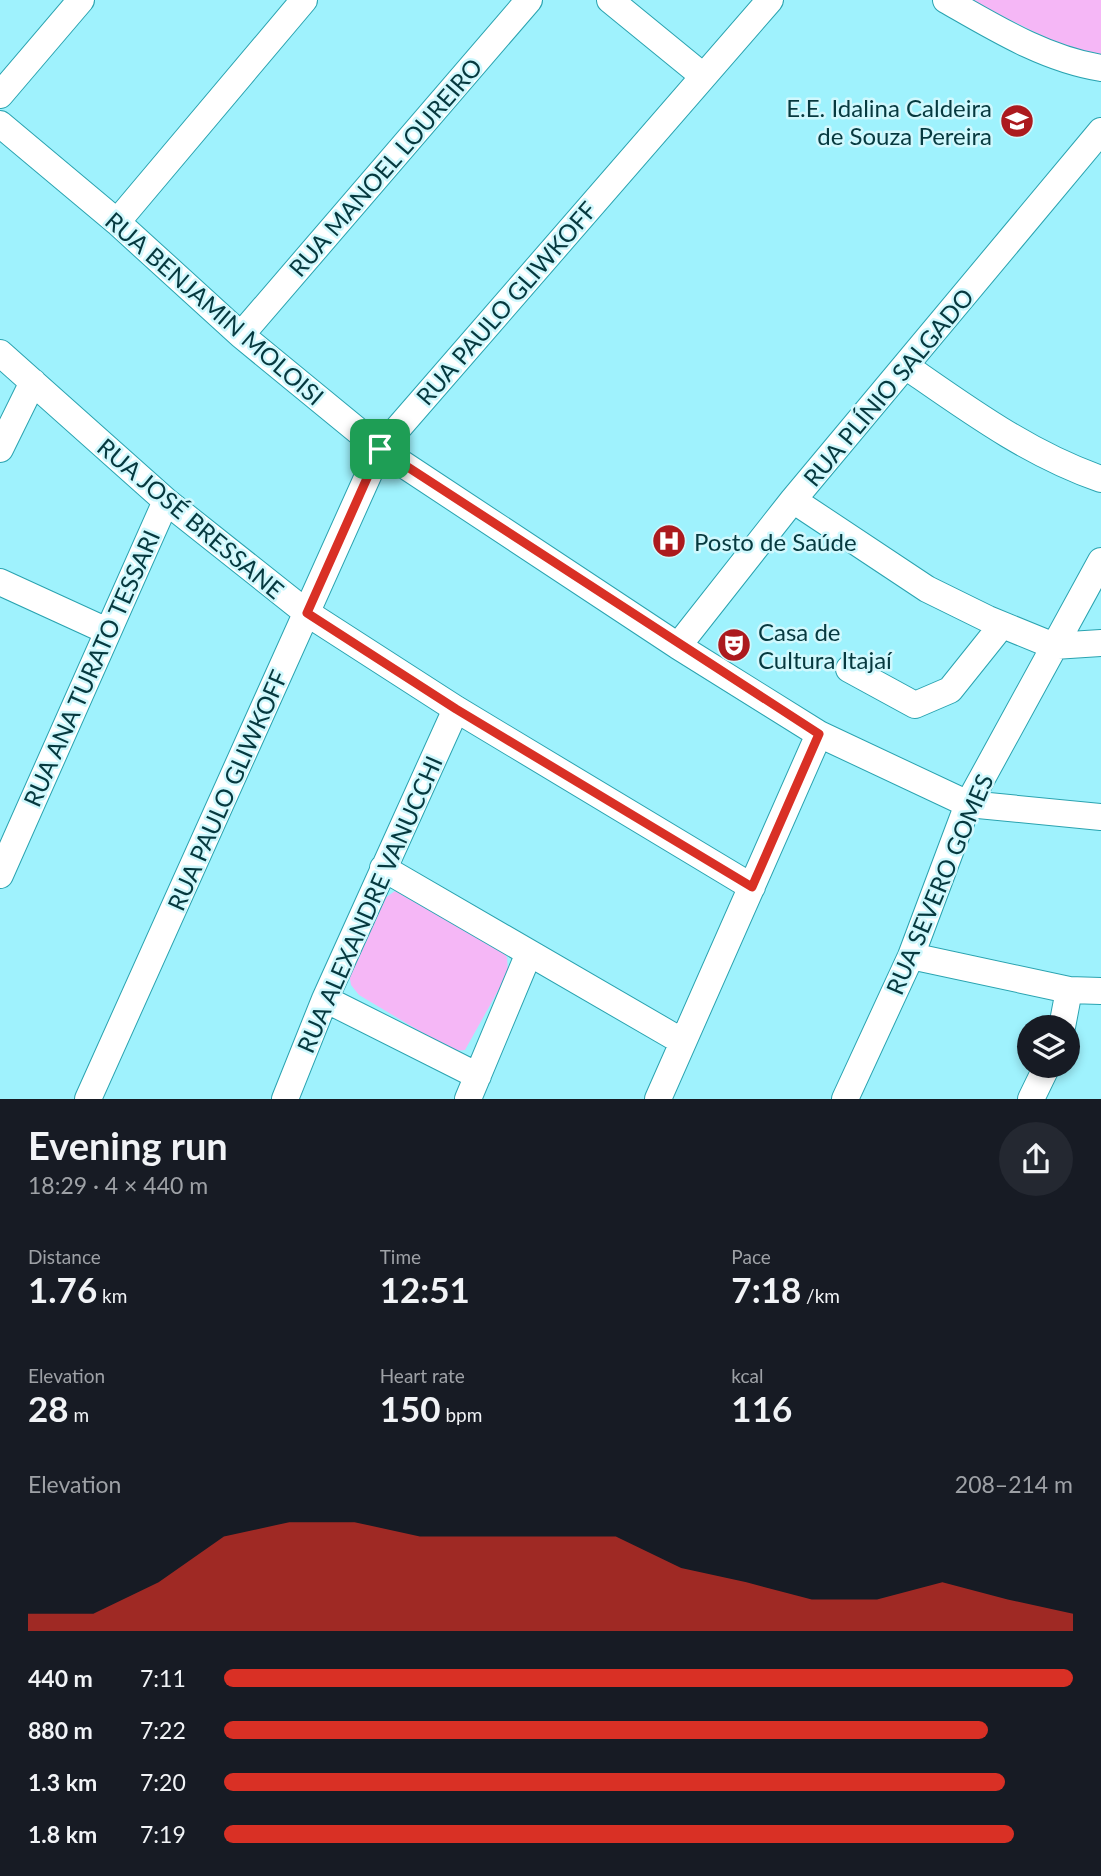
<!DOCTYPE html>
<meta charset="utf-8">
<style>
:root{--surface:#171b24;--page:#242831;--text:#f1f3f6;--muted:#9ea1a6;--accent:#d93025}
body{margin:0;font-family:Lato,sans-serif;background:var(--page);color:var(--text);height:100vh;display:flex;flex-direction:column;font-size:26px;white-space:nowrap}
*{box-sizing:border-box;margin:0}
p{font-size:23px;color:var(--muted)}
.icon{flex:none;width:38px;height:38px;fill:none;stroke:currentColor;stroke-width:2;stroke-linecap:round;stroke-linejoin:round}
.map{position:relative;height:1099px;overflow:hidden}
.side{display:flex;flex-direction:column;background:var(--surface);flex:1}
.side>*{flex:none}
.buttons{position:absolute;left:1017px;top:1015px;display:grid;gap:14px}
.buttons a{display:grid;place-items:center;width:63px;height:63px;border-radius:50%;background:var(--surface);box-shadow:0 4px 10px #0003;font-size:35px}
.pin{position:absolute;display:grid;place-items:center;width:60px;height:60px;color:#fff;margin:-30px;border-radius:14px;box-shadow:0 4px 10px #0006}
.round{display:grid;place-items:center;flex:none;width:74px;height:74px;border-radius:37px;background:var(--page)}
.head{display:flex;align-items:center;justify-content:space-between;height:119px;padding:0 28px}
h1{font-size:38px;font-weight:700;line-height:52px}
.figures{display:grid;grid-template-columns:repeat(3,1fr);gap:10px;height:119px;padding:7px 28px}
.figures div{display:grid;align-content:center}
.figures b{font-size:35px;font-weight:700}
.figures small{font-size:19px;font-weight:400}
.figures p{font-size:19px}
.chart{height:196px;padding:14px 28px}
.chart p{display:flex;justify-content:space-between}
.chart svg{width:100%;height:126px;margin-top:7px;fill:var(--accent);opacity:.7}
ul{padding:0 28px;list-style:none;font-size:23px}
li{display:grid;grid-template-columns:112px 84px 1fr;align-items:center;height:52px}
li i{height:18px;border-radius:9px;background:var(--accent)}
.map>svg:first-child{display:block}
</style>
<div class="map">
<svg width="1101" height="1099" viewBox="0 0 1101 1099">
<rect width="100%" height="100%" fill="#9ff2fd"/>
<path fill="#f5b7f6" d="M969,0h132v55l-36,-8z
M395,891l107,60 5,6 1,16 -43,77 -12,1 -94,-56 -8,-10 -2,-12 36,-75z"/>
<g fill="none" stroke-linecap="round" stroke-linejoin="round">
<g stroke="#2aa3b0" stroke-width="28">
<path id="minor" d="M610,0l93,76
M946,0c49,28 99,59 155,68
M0,95l81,-95
M0,124l117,98 124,113 139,114 298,197 141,88 149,70 133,13
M117,222l187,-222
M241,335l288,-335
M0,353l166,148 141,112 149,96 296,178
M907,367c62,43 122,87 194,112
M0,449l33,-67
M793,500l134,89 61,30 66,27 47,-3
M0,582l107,49
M678,646l115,-146 308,-369
M849,669l66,36 35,-15 52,-65
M383,868l300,174
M0,875l166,-374
M911,956l158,34 32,1
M325,999l153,77
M1062,1027l7,-37
M88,1099l292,-650 390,-449
M285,1099l40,-100 131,-290
M468,1099l61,-146
M658,1099l161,-365
M845,1099l66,-143 57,-152 133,-243
M1031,1099l16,-33"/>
</g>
<use href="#minor" stroke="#fff" stroke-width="26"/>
</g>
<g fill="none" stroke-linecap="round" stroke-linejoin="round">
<g stroke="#fff" stroke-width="14">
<path id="route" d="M380,449l439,285 -67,153 -296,-178 -149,-96z"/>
</g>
<use href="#route" stroke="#d93025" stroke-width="9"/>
</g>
<defs>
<g id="school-disc" transform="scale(1.75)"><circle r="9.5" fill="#ac1a1e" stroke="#d0f8fd"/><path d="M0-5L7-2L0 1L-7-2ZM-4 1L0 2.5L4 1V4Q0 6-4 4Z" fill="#fff"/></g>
<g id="hospital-disc" transform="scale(1.75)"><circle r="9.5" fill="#ac1a1e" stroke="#d0f8fd"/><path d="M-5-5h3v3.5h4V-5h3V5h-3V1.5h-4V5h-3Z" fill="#fff"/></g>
<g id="theatre-disc" transform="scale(1.75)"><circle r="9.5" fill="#ac1a1e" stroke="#d0f8fd"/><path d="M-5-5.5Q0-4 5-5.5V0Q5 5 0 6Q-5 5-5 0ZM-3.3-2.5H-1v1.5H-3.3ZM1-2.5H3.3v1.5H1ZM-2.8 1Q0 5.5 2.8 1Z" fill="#fff"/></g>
</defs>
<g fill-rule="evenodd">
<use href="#school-disc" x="1017" y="121"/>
<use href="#hospital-disc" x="669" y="541"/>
<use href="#theatre-disc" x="734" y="645"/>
</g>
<g text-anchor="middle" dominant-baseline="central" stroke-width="5" stroke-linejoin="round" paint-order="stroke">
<g font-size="24" fill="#06393f" stroke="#d0f8fd" text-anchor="start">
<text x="992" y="107" text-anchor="end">E.E. Idalina Caldeira<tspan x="992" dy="28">de Souza Pereira</tspan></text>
<text x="694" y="541">Posto de Saúde</text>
<text x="758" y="631">Casa de<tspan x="758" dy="28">Cultura Itajaí</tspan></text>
</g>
<g font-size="24" fill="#06393f" stroke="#d0f8fd">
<text transform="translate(385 167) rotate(-49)">RUA MANOEL LOUREIRO</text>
<text transform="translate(506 303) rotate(-49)">RUA PAULO GLIWKOFF</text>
<text transform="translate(215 308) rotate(41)">RUA BENJAMIN MOLOISI</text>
<text transform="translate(888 387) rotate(-50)">RUA PLÍNIO SALGADO</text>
<text transform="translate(191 518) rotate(40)">RUA JOSÉ BRESSANE</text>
<text transform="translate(91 668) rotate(-66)">RUA ANA TURATO TESSARI</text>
<text transform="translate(227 790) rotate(-66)">RUA PAULO GLIWKOFF</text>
<text transform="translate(939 884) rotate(-67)">RUA SEVERO GOMES</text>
<text transform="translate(369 904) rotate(-66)">RUA ALEXANDRE VANUCCHI</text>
</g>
</g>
</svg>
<div class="buttons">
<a><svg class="icon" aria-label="layers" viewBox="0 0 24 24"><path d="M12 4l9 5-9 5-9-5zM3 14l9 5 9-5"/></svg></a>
</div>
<div class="pin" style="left:380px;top:449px;background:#1e9e55"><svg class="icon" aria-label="arrive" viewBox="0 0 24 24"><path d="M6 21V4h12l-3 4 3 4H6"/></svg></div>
</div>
<section class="side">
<div class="head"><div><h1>Evening run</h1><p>18:29 · 4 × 440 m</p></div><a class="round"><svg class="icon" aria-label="share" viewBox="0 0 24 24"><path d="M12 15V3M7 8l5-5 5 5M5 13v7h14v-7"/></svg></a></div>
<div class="figures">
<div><p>Distance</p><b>1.76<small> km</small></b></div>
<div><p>Time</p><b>12:51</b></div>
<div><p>Pace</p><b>7:18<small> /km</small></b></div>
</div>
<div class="figures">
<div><p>Elevation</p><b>28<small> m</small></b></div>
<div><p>Heart rate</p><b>150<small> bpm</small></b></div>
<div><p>kcal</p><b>116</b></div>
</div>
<div class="chart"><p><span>Elevation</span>208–214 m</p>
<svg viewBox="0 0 160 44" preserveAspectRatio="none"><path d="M0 44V38L10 38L20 27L30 11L40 6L50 6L60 11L70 11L80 11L90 11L100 22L110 27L120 33L130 33L140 27L150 33L160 38V44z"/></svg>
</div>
<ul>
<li><b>440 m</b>7:11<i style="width:100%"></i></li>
<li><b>880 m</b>7:22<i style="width:90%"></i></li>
<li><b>1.3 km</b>7:20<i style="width:92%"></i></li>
<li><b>1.8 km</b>7:19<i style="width:93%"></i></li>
</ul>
</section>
